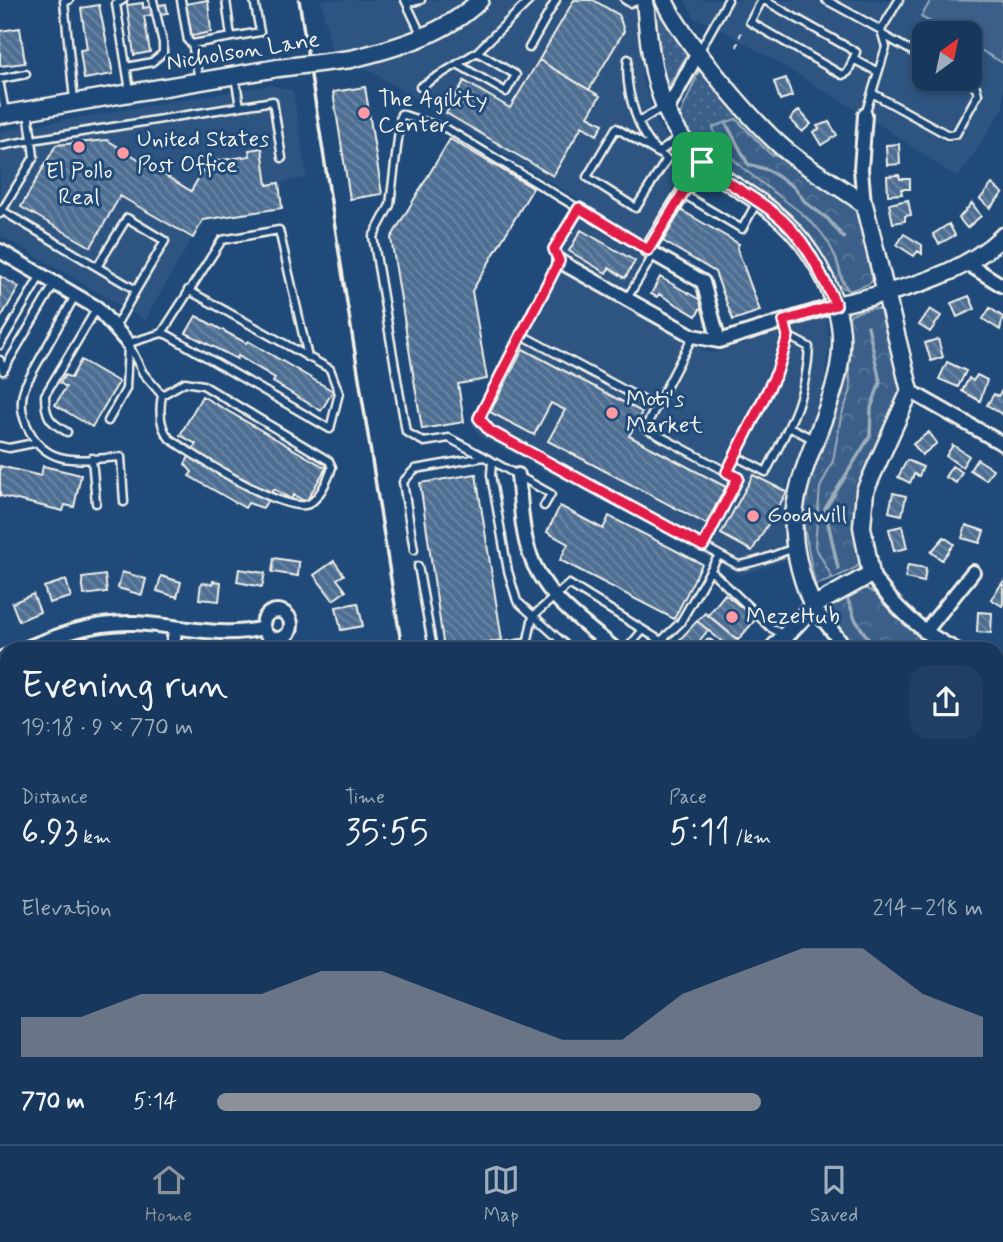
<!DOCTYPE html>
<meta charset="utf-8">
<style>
:root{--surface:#17385c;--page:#203f62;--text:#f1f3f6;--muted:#9eacbb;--line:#365272;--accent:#8c9099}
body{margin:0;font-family:Mynerve,sans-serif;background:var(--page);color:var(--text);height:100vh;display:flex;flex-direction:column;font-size:26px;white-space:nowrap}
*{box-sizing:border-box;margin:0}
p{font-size:23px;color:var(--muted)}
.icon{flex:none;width:38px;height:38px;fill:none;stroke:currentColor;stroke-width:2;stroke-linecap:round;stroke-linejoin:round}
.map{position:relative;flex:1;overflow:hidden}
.drawer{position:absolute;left:0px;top:642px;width:1004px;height:502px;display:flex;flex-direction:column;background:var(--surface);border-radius:21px 21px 0 0;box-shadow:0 4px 10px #0003,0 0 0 2px var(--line)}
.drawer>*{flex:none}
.needle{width:46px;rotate:33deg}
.tools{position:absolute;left:912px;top:21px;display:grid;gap:14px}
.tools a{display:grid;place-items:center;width:70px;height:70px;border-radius:14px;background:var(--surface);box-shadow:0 4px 10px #0003,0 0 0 2px var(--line);font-size:35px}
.pin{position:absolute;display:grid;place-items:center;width:60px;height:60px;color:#fff;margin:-30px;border-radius:14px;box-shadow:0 4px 10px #0006}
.round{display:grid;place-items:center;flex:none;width:74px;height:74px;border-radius:21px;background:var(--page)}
.headline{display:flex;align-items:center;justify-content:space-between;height:119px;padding:0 21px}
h1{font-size:38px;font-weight:600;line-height:52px}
.metrics{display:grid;grid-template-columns:repeat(3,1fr);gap:10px;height:119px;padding:7px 21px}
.metrics div{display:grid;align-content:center}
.metrics b{font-size:35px;font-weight:600}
.metrics small{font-size:19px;font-weight:400}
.metrics p{font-size:19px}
.chart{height:196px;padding:14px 21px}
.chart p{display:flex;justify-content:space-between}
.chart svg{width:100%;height:126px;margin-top:7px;fill:var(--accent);opacity:.7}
ul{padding:0 21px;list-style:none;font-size:23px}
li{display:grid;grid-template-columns:112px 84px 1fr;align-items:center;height:52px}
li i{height:18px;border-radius:9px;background:var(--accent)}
.tabs{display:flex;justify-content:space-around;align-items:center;height:98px;border-top:2px solid var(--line);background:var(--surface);font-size:19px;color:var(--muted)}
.tabs a{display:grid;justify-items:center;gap:4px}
.tabs .on{color:var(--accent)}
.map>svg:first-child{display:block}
</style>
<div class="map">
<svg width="1003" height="1144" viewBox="0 0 1003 1144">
<defs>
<pattern id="grass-dots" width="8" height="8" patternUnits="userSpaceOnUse" patternTransform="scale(1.75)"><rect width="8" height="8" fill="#3a5f88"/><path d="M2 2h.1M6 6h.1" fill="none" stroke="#577699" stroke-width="1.8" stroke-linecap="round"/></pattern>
<pattern id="forest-crowns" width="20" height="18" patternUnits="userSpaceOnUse" patternTransform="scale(1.75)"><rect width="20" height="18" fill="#3a5f88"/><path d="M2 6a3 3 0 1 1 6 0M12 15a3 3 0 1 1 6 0" fill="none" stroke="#577699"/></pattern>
<pattern id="building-back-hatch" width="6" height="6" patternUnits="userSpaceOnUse" patternTransform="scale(1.75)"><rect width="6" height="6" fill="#4d6e92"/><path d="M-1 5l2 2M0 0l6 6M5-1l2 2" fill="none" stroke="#708aa6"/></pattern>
</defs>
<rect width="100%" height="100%" fill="#1f4a7a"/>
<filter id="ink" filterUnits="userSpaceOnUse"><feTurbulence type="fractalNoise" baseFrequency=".0143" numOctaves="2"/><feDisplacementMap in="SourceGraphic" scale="14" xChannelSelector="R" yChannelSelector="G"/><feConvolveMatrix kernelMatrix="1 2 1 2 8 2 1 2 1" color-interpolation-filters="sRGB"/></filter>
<g filter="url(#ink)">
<path fill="#2d5581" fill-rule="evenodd" d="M321,0h316l5,79 15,43 27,45 -46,85 16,10 -25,45 81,47 116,-36 3,27 -7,52 -36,89v74l-45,15 -260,-138 -11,-15 41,-87 75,-131 -235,-145 -18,1z
M685,0h318v109l-45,69 -93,-63 -151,-90 -19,-6zM924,33h46v46h-46z
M270,85l23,6 14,87 -28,5 3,25 -79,12 -58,100 -145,-85v-104z"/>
<path fill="url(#grass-dots)" stroke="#97a8b8" stroke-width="2" d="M653,0h4l30,49 1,4 -18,31 -8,-3z
M699,71l7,1 80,88 -16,-6 -34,-35 67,96 23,21 10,22 6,24 7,9 -12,-7 -27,-48 -26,-25 -77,-55 -30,-34z
M846,347l5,43 -10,27 -8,44 -13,27 -5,58 18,33 -18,6 -12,-64 2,-27 10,-33 27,-66z"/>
<path fill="url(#forest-crowns)" stroke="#97a8b8" stroke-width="2" d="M736,119l34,35 16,6 71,44 16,76 -4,4 -20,7c-9,-11 -8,-23 -14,-35 -7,-17 -16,-27 -29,-39 -26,-23 -86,-57 -93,-90z
M872,308l7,1 7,9 17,75 -48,135 5,33 -3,6 -24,12 -18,-33 5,-58 13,-27 8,-44 10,-27 -6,-65 6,-11z
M865,588l15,8 30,31 34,22h-87l-28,-33 2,-10z"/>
<path fill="#3a5f88" stroke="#97a8b8" stroke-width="2" d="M931,0l72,1v62l-33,-19v-11h-19l-30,-16z"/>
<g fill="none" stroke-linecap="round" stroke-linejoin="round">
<path stroke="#9cacbb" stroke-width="3.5" d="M727,125l21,39 20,6 26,17 12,16 22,16 16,19
M838,568l-13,-59 45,-73 1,-28 9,-26 -12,-56
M848,600l7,19 20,30
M998,698l5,1"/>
</g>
<path fill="url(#building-back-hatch)" stroke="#f4f1e8" stroke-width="2" d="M208,0l3,32 -19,4 -7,-32z
M574,0h19l26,15 5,16 -35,59 -50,-30z
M143,3v5l23,-4 2,9 -24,3 6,36 -16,3 -7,-50z
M99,5l14,69 -29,5 -4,-29 7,-1 -6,-41z
M20,28l5,35 -25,3v-35z
M539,60l61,36 -12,20 15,8 -6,11 -15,-9 -29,50 -107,-63 18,-32 46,27z
M786,78l6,18 -12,4 -6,-18z
M365,87l17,107 -32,5 -17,-107z
M799,110l12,14 -9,8 -12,-13z
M829,122l8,13 -16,10 -8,-13 6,-3 -2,-3z
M450,139l83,49 -61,103 15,88 -29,5 6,38 -42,7 -31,-191z
M107,140l84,51 17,-29 42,-6 -1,-6 13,-2 5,37 12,-2 3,25 -79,12 -10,18 -73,-42 -29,51 -70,-40 35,-62z
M899,144l1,20 -13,1 -1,-20z
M899,175l1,4h10v10h-9l1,5 -14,1 -1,-19z
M992,184l11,9 -13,15 -10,-9z
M908,200l3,15 -6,1v5l-12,2 -4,-19z
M972,203l9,13 -14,12 -8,-10z
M681,210l58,34 -2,4 23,63 -27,9 -18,-48 -52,-31z
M949,224l6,11 -16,9 -6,-10z
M581,230l54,31 -10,17 -16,-10 -3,5 -37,-22z
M904,234l18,11v9l-4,-3 -4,5 -17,-11z
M0,276l19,11 -19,32z
M660,277l44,25 -8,14 -37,-22 -2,3 -6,-3z
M969,296l6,13 -18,8 -6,-14z
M990,308l13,9 -3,13 -17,-11z
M930,309l11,7 -11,16 -11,-7z
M196,316l50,27 2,-2 85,50 -12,20 -48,-29 2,-4 -37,-22 -1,3 -51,-26z
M938,339l5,18 -12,4 -6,-18z
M523,349l119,63 -13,24 97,51 -20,37 -158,-83 17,-31 -14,-7 -17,32 -44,-23z
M81,360l38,22 -27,45 -37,-22 11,-18 -6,-4 5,-8 6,3z
M947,362l19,9 -8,16 -19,-8z
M977,375l10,5 -7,21 -18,-10 7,-13 4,3z
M1003,389v26l-16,-10 7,-11 4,2z
M202,396l124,72 -20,34 -12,-7 -3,4 -17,-10 -11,19 -15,-5 -3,5 -56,-32 3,-4 -7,-8 11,-20 -16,-9z
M929,432l8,11 -15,12 -9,-11z
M953,445l16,11 -7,11 -16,-11z
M977,459l16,10 -7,11 -16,-10z
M907,460l16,7 -4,9 -5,-2 -4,9 -12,-6z
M0,466l41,10 2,-10 38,9 -7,32 -9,-2 -2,6 -63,-15z
M952,466l10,6 -6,11 -11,-6z
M476,474l26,166 -58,9 -24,-166z
M753,475l34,17 -35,59 -31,-17z
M893,493l13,3 -4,19 -13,-3z
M560,506l43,23 6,-13 93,48 -28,55 -114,-59 8,-16 -21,-12z
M966,525l18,6 -4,12 -18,-5z
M902,526l5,22 -13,3 -5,-22z
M944,537l10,7 -12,16 -11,-8z
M274,558l25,4 -1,14 -26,-4z
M334,561l10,14 -7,4 9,12 -13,9 -19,-25z
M908,565l18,3 -2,14 -19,-4z
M239,569l26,4 -3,14 -25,-5z
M122,572l24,7 -4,16 -24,-7z
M105,575l2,17 -23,3 -2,-17z
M161,576l20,6 -4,15 -20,-6z
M66,580l5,17 -22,6 -5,-16z
M213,581l8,1 -2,19 -20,-2 2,-16 12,1z
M1003,582v23l-1,1 -11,-7z
M33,594l7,18 -21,9 -7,-18z
M725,594l31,25 -18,21 -30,-25z
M358,603l5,23 -22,4 -5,-23z
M978,612l14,1 -1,20 -14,-1z
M705,613l33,27 -7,9 -34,-28z
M697,621l11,9 -15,19h-22z
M7,687v18l-7,3v-18z
M0,947l7,4v28l-7,-4z
M0,989l7,2v16l-5,14z
M228,1138h21l-4,6h-22z"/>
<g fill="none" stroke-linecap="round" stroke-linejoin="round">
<g stroke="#f4f1e8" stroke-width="11">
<path id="lane" d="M69,0l-5,1 10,99
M123,0l-7,4 14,87
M181,0l7,41 4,3
M226,0l5,37
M405,0l17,36
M625,0l5,3 11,-3
M762,0l-12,22 92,53 6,-3 8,-20 -92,-52
M826,0l55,30 5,17 -21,68
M407,3l14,-3
M881,30l18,-30
M883,35l41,23
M529,48l27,-48
M700,50l28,-50
M628,59c-4,31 11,83 39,100l-31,49 -49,-31 29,-49 42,25 22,-16
M855,60l23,12
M459,65l47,27 10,-17 -39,-23 53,-52
M127,67l25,-5 11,-9v-10l-10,-43
M235,77l5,29
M0,79l26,-5
M199,79l-7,-35 68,-12 -6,-32
M0,85l5,27
M420,87l57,-35
M872,93l76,42 8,-1 22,-40 -2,-7 -14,-8
M640,121l23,-14
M0,146l32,-6 -4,-28
M683,194l59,35 15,-27
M579,208l-25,41 5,12 -80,157 11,13 248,134c20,-2 37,-11 57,-17
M1,210l135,80 29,-49 -38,-23 -30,49
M0,214l34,-57 -2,-17 241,-39 9,57
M75,296l-49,88c-6,14 -6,27 1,42 19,43 53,33 94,31l3,45
M626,300l28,-46
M115,327l21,-37
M162,333l60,-93 57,-10 29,127
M520,334l136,73 -11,21 93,50 -35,68
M128,343l15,30 19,22 23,-13 18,3 126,76 3,6c-3,11 -15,37 -27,38 -28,4 -110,-49 -135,-66 -11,-12 -11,-28 -8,-44
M129,343l33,-10 6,2 162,94 9,-36 -9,-24 -142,-79
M0,345l41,-70
M0,360l3,11 52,-88
M656,407l37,-71
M108,421l18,-32 2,-44
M789,427l26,13
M67,432c-18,-10 -22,-16 -22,-37l52,-87
M0,446l9,2 25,-5
M735,456l31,16c22,-43 41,-75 43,-125l-21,-11
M92,458l4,45
M492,461l59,33 -7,12
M727,472l50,-100 11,-36 -4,-15
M414,550l-11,-68 12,-13 69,-12
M418,566l15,83
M710,570l61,58 13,7
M709,644l6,5
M485,649l40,-6
M526,649l7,-33 36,-32 92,57 19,-18 39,-68
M570,649l-53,-48 -9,-30 -17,-96 1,-14 -43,-23 -25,4 -18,-10 -33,-195 17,-32 11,-91 46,15 200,121
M627,649l16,-19"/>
</g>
<g stroke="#f4f1e8" stroke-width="18">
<path id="street" d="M666,112l33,-61
M702,162l-55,88 56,32 16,59
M864,204l-3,-35 4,-54
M0,251l97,57 31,35
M559,261l134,75 26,5 117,-36
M968,264l35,22
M910,391l93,53
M518,475c3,25 3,54 11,77 14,44 52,69 86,97
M871,574c22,32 49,58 84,75
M813,606l33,43
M263 625a14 14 0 1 1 28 0a14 14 0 1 1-28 0Z
M925,632l48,-60
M24,649c37,-15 70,-27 110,-26 44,2 86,16 129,5
M173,649l2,-21
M0,659l7,-3
M998,667l5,2
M998,738l5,1
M0,820l7,-3
M998,883l5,2
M998,1050l5,7
M998,1077l5,-4
M727,1138l1,6
M855,1141l21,-3
M6,1144l1,-8
M187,1144l6,-6
M388,1144l1,-6"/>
</g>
<g stroke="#f4f1e8" stroke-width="21">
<path id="secondary" d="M645,0c4,52 9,102 42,145 23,31 58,44 87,68 28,22 50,57 61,91 25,72 -31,136 -40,204 -5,31 5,69 18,98
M664,0c16,37 96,132 129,156 22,17 48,31 71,48l46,187 -45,100 -3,36 9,47 -58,32 -40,43
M351,59c45,-11 95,-25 129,-59
M0,115l278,-47
M836,305c60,-14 122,-26 167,-69
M601,1138l1,6"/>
</g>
<path stroke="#f4f1e8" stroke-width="2" stroke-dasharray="5 5" stroke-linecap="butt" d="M737,47l4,-15"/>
<use href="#lane" stroke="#1f4a7a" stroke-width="6"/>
<use href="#street" stroke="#1f4a7a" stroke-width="12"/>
<use href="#secondary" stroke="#1f4a7a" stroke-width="16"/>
<path stroke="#f4f1e8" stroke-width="3.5" d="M299,0l103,649
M480,1138l1,6"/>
<g stroke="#f4f1e8" stroke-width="21" stroke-linecap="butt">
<path id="secondary-bridge" d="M278,68l73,-9"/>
</g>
<use href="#secondary-bridge" stroke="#1f4a7a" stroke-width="16"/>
</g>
</g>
<g fill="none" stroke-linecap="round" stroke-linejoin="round" filter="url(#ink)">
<g stroke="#fff" stroke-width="14">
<path id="route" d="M702,162c21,20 48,32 71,50 31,23 47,59 63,93l-52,16 4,15 -11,36 -50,100 11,6 -35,68 -213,-115 -11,-13 80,-157 -5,-12 25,-41 69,42z"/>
</g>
<use href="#route" stroke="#e11d48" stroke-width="9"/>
</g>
<g fill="#ff9aa2" stroke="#1f4a7a" stroke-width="2.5">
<circle cx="364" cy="113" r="7"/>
<circle cx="79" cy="147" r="7"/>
<circle cx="123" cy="153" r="7"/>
<circle cx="612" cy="413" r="7"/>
<circle cx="753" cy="516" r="7"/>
<circle cx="732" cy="617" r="7"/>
</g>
<g text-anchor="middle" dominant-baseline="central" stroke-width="6" stroke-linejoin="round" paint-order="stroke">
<g font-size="23" fill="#f4f1e8" stroke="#1f4a7a">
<text transform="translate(243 52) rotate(-9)">Nicholson Lane</text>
</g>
<g font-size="23" fill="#f4f1e8" stroke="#1f4a7a" text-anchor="start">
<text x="378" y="100">The Agility<tspan x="378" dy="26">Center</tspan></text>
<text x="137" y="140">United States<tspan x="137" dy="26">Post Office</tspan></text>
<text x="79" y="172" text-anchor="middle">El Pollo<tspan x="79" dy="26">Real</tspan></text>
<text x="626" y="400">Moti's<tspan x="626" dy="26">Market</tspan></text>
<text x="767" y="516">Goodwill</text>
<text x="746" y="617">MezeHub</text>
</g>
</g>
</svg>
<div class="tools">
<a><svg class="needle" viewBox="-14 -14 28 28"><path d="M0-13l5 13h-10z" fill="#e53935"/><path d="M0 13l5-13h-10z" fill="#9eacbb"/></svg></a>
</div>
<div class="pin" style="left:702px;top:162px;background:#1e9e55"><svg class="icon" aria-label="arrive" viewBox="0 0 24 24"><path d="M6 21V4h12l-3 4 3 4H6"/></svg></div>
<section class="drawer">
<div class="headline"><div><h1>Evening run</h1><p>19:18 · 9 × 770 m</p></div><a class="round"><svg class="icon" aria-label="share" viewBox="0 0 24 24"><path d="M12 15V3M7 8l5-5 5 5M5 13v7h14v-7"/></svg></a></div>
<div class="metrics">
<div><p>Distance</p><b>6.93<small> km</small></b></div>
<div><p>Time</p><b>35:55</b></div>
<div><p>Pace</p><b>5:11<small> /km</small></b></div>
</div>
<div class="chart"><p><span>Elevation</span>214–218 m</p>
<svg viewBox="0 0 160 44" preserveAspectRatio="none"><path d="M0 44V30L10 30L20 22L30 22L40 22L50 14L60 14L70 22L80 30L90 38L100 38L110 22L120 14L130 6L140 6L150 22L160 30V44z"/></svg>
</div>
<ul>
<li><b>770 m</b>5:14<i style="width:71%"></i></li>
</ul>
</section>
</div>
<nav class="tabs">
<a class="on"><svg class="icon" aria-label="home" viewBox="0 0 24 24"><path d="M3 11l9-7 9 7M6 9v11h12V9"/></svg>Home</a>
<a><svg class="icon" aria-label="map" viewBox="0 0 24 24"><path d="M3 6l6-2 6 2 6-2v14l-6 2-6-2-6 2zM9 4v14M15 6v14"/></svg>Map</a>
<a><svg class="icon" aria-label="saved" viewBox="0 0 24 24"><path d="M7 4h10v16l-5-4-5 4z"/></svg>Saved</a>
</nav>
